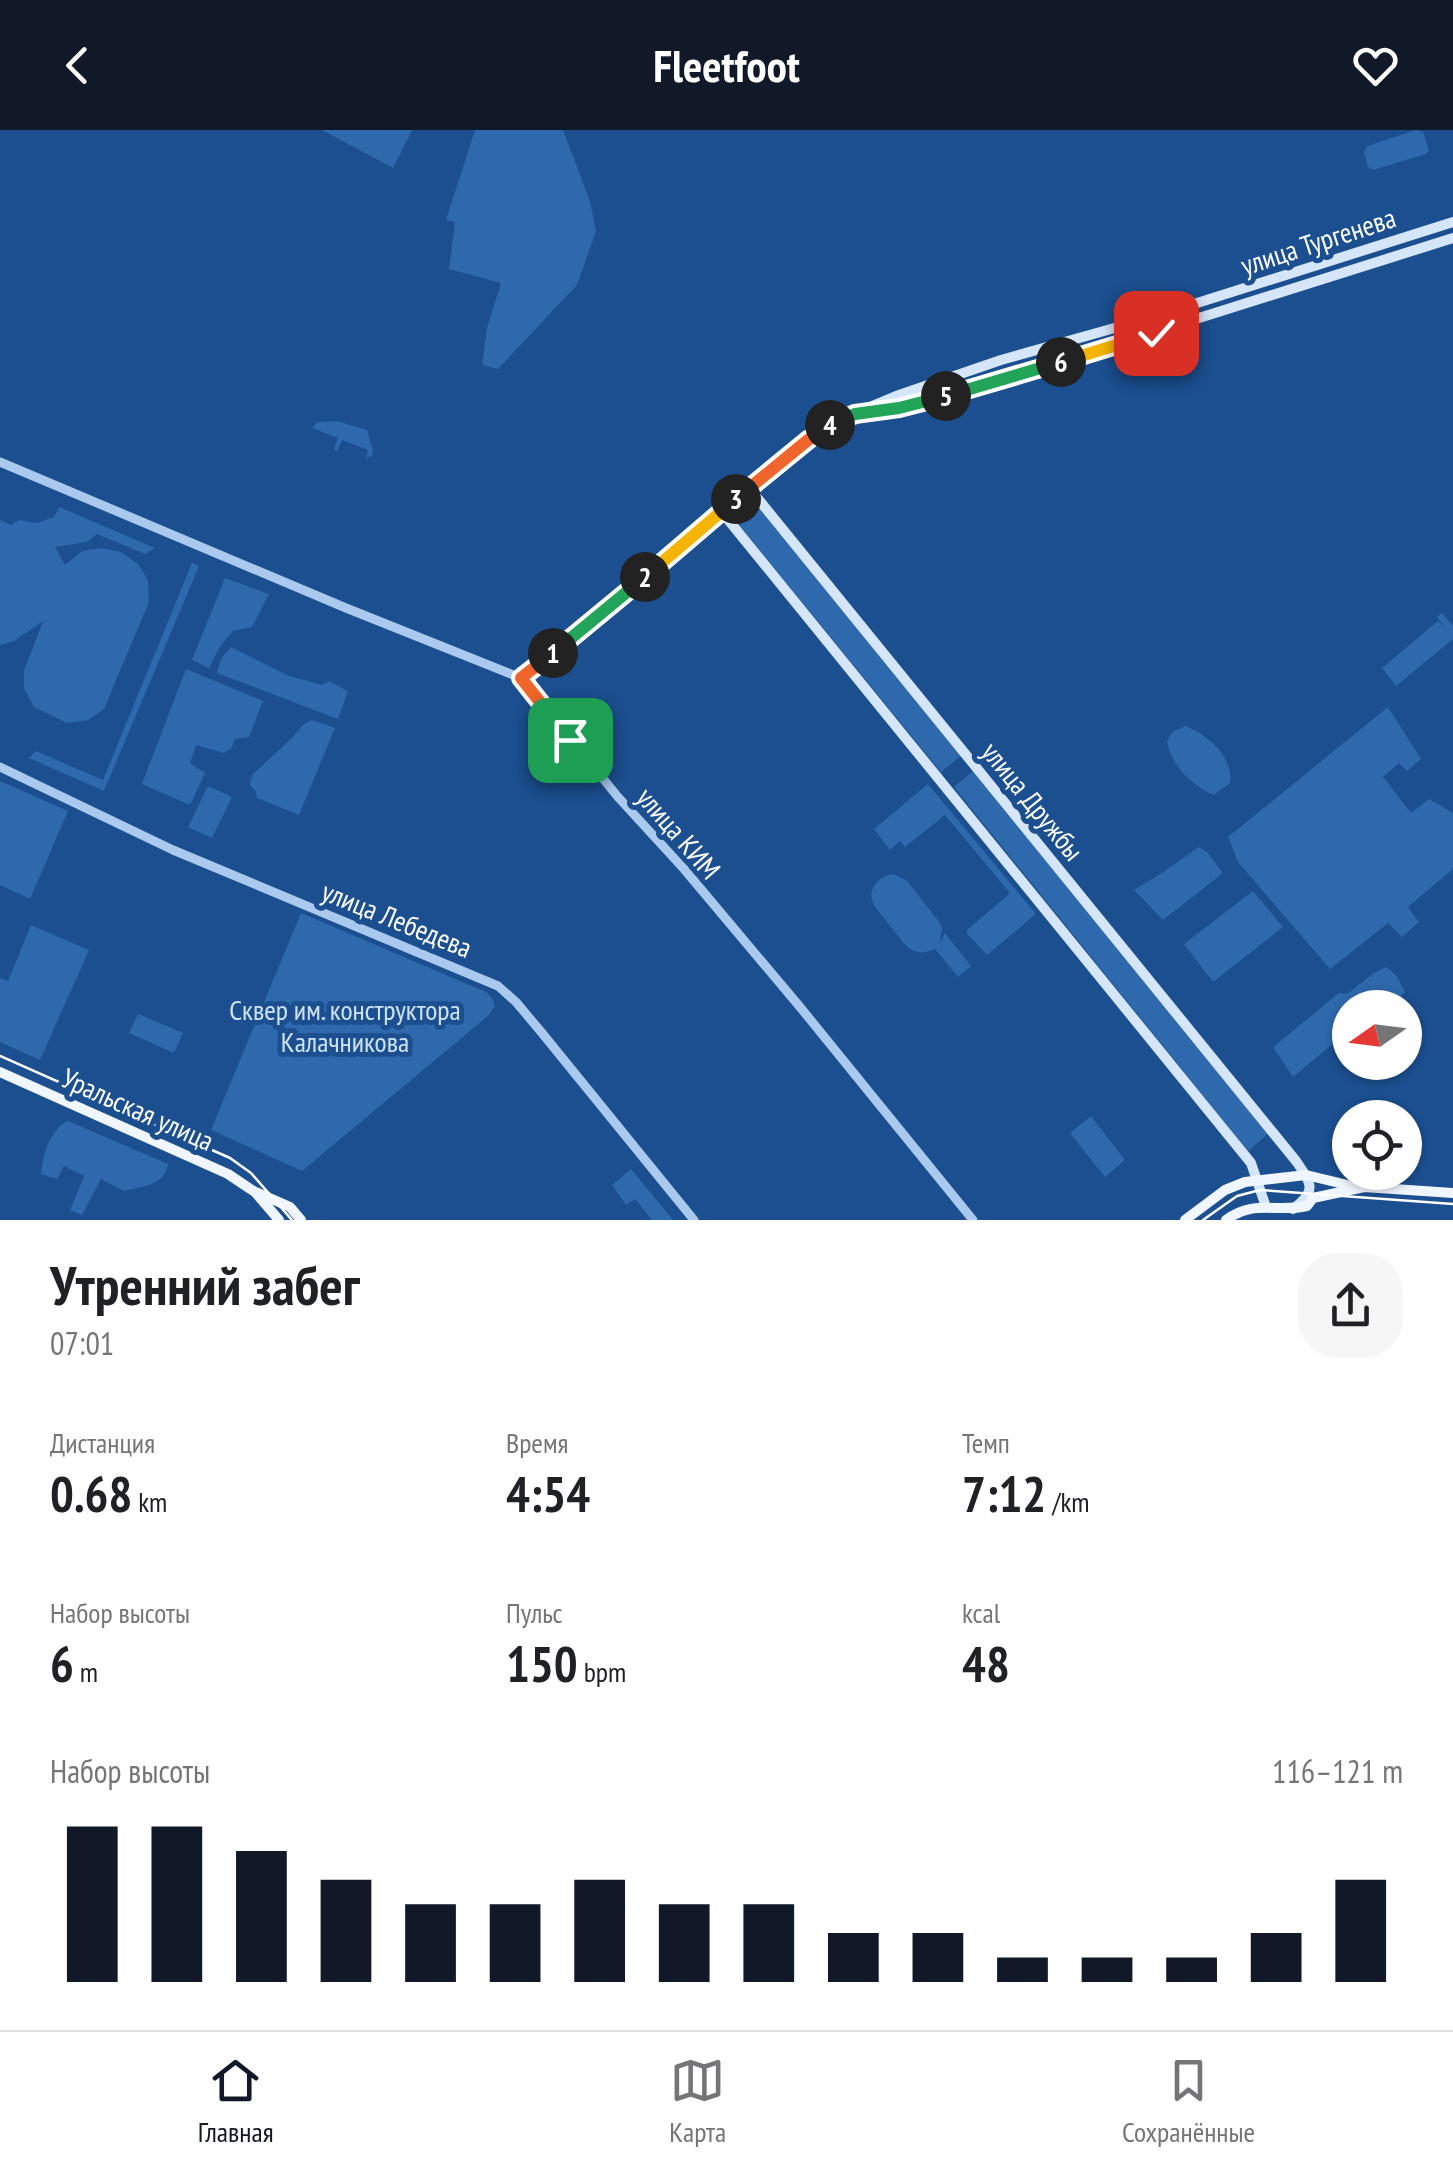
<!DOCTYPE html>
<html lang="ru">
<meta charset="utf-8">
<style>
:root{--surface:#fff;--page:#f6f6f6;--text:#202124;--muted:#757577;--line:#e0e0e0;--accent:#111827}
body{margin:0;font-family:"PT Sans Narrow",sans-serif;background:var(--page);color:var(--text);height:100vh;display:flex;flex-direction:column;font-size:38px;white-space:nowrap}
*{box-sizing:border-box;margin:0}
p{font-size:32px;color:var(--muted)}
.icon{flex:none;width:55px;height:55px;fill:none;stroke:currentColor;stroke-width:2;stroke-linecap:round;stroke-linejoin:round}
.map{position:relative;height:1090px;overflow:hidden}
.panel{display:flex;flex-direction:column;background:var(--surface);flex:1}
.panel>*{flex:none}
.needle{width:65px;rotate:256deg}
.buttons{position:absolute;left:1332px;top:860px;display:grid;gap:20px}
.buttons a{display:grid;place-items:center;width:90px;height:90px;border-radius:50%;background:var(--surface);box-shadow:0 2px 8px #0004;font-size:50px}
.pin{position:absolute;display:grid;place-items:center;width:85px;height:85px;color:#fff;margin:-42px;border-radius:20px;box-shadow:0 5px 15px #0006}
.km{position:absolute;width:50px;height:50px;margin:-25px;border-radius:50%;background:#222;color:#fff;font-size:28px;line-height:50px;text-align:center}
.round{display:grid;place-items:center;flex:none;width:105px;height:105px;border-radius:40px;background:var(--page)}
.headline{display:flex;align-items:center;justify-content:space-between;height:170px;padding:0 50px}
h1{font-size:55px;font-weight:600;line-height:75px}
.stats{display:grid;grid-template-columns:repeat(3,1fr);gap:15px;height:170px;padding:10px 50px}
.stats div{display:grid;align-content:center}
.stats b{font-size:50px;font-weight:600}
.stats small{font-size:28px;font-weight:400}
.stats p{font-size:28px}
.chart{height:280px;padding:20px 50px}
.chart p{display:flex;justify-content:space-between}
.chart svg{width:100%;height:180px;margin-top:10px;stroke:var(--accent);stroke-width:6}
header{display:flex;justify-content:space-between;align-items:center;height:130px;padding:0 50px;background:var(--accent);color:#fff;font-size:45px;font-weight:600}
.tabs{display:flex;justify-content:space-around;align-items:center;height:140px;border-top:2px solid var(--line);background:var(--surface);font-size:28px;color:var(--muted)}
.tabs a{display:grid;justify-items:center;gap:5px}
.tabs .selected{color:var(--accent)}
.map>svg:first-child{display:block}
</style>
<header><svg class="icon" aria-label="back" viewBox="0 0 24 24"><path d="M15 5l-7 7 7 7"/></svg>Fleetfoot<svg class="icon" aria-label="heart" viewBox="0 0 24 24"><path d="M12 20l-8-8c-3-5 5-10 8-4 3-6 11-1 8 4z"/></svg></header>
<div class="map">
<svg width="1453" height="1090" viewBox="0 0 1453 1090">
<rect width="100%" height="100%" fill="#1b4f8f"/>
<path fill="#2e69ad" d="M322,0h90l-19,38z
M475,0h88l27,71 6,30 -19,54 -79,84 -16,-4 5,-37 14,-45 -52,-14 6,-47 -9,-2z
M1416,0l7,2 6,18 -3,4 -53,16 -5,-3 -4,-14 3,-7z
M337,291l30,9 6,20 -1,6 -6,2 2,-8 -26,-10 -5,11 -3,-2 4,-11 -26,-10 6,-6z
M59,377l96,41 -10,6 -48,-20 -10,8 -32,5 10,18 17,-14 19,-3 20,4 17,12 10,16 1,22 -45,107 -16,11 -21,3 -33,-16 -10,-19v-17l19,-50 -29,20 -14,4v-125l11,5 8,-5 18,3 17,-6z
M760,379l201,247 -20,16 -202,-247z
M192,433l7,3 -95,225 -75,-33 7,-7 67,29z
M225,448l44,16 -17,33 -19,4 -12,14 -12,23 -17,-8z
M1442,483l11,13v13l-57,47 -14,-18 56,-47 10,11 -11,-15z
M231,517l58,29 33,9 7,-4 19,10 -10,28 -121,-46 4,-14z
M186,539l77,32 -14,36 -14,2 -4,10 -7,4 -28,-8 -6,18 15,10 -15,32 -48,-21z
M1388,577l33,52 -14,12 -8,-8 -16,14 28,36 18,-14 24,14v56l-45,38 11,15 -17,15 -14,-14 -58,46 -92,-107 -10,-25z
M312,590l23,8 -36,87 -42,-17 -1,-6 -6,-7 2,-10 39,-36 13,-15z
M1186,596c22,10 47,29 44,57l-16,12c-22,-9 -44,-31 -47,-54l6,-10z
M974,640l294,364 -20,17 -294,-364z
M0,651l68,30 -38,88 -30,-14z
M928,654l108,130 -49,41 -20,-21v-4l42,-36v-2l-64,-77 -40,32 -5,-6 -10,9 -16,-21z
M208,656l24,11 -20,41 -24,-11z
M1199,717l8,5 16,21 -60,47 -29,-30 31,-19z
M893,744l13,6 32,40 4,7 -2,16 5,-10 26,33 -13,11 -23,-28c-11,5 -19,5 -29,-3l-31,-39c-10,-16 2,-30 18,-33z
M1253,761l30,36 -70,55 -29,-38z
M301,783l185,79 6,6 3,8 -7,10 -186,155 -91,-41z
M31,795l58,25 -49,110 -40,-18v-64l8,3z
M1386,837l10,8 9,17 -15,15 -40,1v25l-15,9 -42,35 -20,-30 66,-54 8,1 27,-21z
M138,884l45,19 -9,20 -45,-20z
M1091,986l34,44 -20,17 -35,-44z
M68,991l100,43c-3,22 -26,22 -44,27l-23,-12 -19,36 -12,-5 14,-34 -20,-10 -7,13 -16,-5c2,-19 8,-44 27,-53z
M631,1039l42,51h-21l-17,-21 -9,6 -14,-20z"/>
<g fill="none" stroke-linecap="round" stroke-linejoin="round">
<path stroke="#a9c9ee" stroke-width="9" d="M0,332l346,146 175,70 97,119 66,72 116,138 173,213
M521,548l103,-83 97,-84
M0,637l173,83 325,136 18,16 26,31 152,187"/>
<path stroke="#d6e6fa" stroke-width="10" d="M870,282l39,-6 97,-27 447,-141
M750,359l546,672c16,23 21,30 -3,48
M1266,1077l-15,-44 -530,-652 98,-79 17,-11 60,-25 105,-36 149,-42 303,-96"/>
<path stroke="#f0f6ff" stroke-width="10" d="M0,942l228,102 27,18 24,28
M256,1062l34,15 11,13
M1185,1090l40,-30 20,-8 61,-7 50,12
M1226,1090c28,-21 50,-7 81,-14l6,-8 51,-11 89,6"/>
<path stroke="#fff" stroke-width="2.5" d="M0,926l230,102 21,15 41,47
M1203,1090l34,-24 23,-6 193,14"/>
</g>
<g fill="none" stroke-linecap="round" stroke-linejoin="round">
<g stroke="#fff" stroke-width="20">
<path id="split-1" d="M553,523l-32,25 49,62"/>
</g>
<g stroke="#fff" stroke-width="20">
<path id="split-2" d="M553,523l92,-76"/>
</g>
<g stroke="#fff" stroke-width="20">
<path id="split-3" d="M645,447l91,-78"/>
</g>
<g stroke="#fff" stroke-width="20">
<path id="split-4" d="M736,369l72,-59 22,-15"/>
</g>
<g stroke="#fff" stroke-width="20">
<path id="split-5" d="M830,295l25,-11 44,-6 47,-12"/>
</g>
<g stroke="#fff" stroke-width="20">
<path id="split-6" d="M946,266l115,-34"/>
</g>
<g stroke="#fff" stroke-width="20">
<path id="split-7" d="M1061,232l95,-29"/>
</g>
<use href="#split-1" stroke="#f0652b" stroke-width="12"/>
<use href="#split-2" stroke="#22a559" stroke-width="12"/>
<use href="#split-3" stroke="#f5b400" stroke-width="12"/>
<use href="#split-4" stroke="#f0652b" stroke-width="12"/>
<use href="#split-5" stroke="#22a559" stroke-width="12"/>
<use href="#split-6" stroke="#22a559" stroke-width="12"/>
<use href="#split-7" stroke="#f5b400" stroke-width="12"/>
</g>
<g text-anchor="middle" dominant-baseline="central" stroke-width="10" stroke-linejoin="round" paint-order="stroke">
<g font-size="28" fill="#fff" stroke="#1b4f8f">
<text transform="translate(1318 111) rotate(-18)">улица Тургенева</text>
<text transform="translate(1033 671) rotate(51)">улица Дружбы</text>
<text transform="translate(679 703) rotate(49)">улица КИМ</text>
<text transform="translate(397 789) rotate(22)">улица Лебедева</text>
<text transform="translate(138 979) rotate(24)">Уральская улица</text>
</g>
<g font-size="28" fill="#cfe3fa" stroke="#1b4f8f">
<text x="345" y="879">Сквер им. конструктора<tspan x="345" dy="32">Калачникова</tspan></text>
</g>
</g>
</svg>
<div class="buttons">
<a><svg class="needle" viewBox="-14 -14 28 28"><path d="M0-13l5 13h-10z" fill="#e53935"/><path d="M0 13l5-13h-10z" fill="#757577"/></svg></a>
<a><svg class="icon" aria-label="locate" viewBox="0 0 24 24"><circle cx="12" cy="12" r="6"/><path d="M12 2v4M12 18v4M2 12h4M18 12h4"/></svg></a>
</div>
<div class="pin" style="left:570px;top:610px;background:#1e9e55"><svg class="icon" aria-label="arrive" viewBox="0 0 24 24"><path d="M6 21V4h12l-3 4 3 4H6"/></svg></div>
<div class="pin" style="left:1156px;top:203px;background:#d93025"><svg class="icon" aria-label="check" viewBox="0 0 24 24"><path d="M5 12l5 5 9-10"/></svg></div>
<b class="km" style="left:553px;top:523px">1</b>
<b class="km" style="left:645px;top:447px">2</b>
<b class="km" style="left:736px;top:369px">3</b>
<b class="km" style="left:830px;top:295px">4</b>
<b class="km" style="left:946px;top:266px">5</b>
<b class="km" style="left:1061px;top:232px">6</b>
</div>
<section class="panel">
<div class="headline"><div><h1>Утренний забег</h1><p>07:01</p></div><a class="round"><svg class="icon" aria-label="share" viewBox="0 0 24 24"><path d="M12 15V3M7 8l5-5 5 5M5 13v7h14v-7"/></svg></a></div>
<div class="stats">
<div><p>Дистанция</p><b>0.68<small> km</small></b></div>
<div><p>Время</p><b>4:54</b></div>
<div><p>Темп</p><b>7:12<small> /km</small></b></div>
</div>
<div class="stats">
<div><p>Набор высоты</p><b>6<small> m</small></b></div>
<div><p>Пульс</p><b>150<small> bpm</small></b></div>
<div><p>kcal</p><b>48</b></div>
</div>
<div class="chart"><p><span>Набор высоты</span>116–121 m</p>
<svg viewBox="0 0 160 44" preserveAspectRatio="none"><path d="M5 44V6M15 44V6M25 44V12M35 44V19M45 44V25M55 44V25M65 44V19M75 44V25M85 44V25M95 44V32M105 44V32M115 44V38M125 44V38M135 44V38M145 44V32M155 44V19"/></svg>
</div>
</section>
<nav class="tabs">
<a class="selected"><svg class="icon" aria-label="home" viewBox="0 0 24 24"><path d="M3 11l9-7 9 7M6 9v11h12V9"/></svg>Главная</a>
<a><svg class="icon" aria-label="map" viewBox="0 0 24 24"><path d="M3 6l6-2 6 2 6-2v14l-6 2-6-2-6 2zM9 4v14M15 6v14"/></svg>Карта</a>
<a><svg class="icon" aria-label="saved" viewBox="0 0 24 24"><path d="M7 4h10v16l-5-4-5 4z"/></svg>Сохранённые</a>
</nav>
